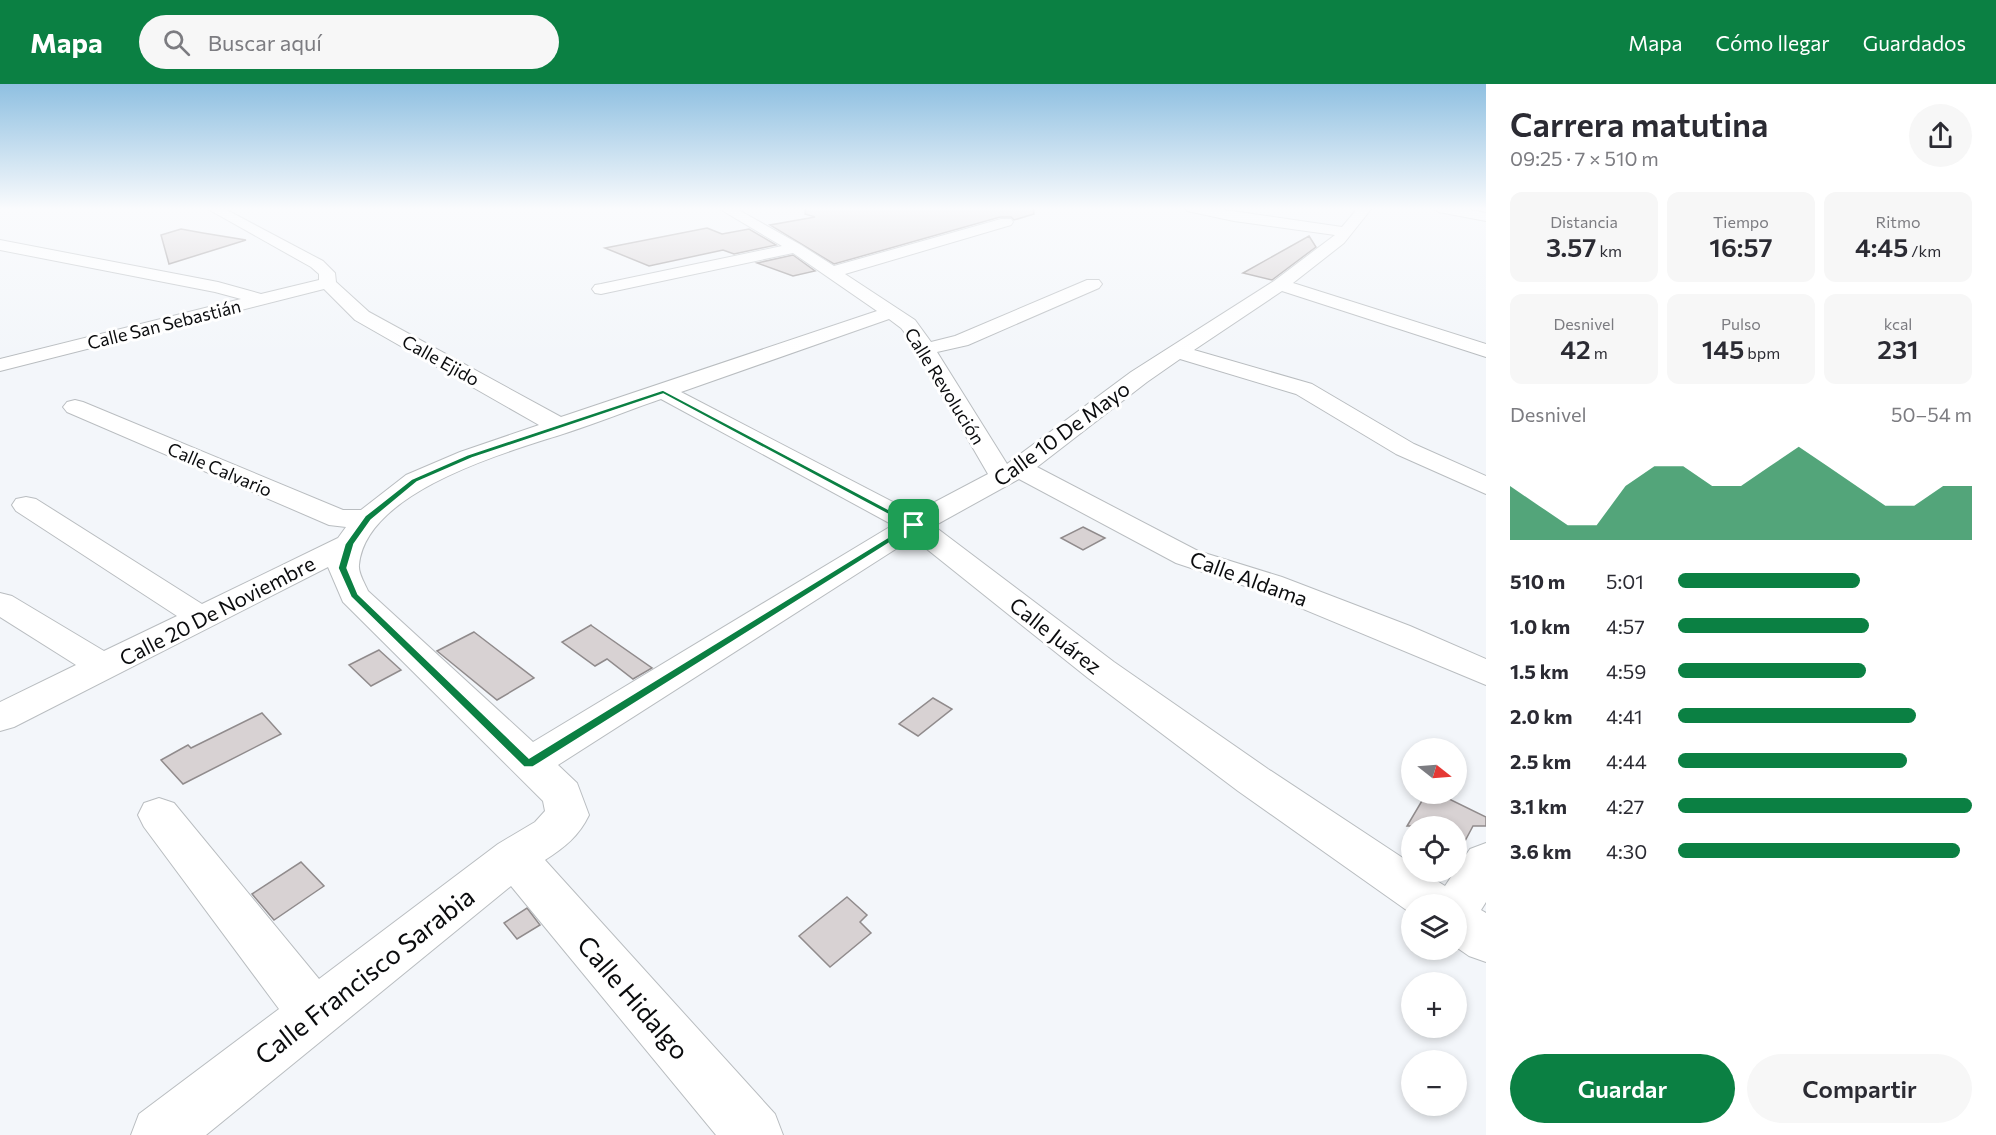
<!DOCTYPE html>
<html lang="es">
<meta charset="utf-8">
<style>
:root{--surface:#fff;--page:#f7f7f7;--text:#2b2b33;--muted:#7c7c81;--accent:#0b8043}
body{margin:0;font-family:Commissioner,sans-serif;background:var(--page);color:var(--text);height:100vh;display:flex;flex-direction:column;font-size:22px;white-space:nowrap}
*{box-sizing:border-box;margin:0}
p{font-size:20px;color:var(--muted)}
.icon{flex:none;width:33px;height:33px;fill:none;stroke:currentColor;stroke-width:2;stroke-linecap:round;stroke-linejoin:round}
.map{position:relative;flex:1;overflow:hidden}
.side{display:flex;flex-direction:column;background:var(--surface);width:510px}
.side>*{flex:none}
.needle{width:39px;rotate:107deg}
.fabs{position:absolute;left:1401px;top:654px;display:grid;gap:12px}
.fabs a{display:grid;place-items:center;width:66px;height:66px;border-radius:50%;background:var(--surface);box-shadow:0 3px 9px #0003;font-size:30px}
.pin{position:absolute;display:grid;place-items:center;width:51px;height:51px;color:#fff;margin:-26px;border-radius:12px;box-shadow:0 3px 9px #0006}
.round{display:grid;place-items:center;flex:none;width:63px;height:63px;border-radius:32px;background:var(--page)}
.summary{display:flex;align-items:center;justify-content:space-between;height:102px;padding:0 24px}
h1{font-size:33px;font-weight:600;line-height:45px}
.stats{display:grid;grid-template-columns:repeat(3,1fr);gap:9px;height:102px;padding:6px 24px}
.stats div{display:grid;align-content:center;border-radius:12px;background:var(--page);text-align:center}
.stats b{font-size:26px;font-weight:600}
.stats small{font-size:16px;font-weight:400}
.stats p{font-size:16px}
.chart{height:168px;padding:12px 24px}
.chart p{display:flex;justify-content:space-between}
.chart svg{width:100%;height:108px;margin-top:6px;fill:var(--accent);opacity:.7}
.primary-button{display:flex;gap:12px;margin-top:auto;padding:12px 24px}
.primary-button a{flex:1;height:69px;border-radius:36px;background:var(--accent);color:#fff;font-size:24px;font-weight:600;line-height:69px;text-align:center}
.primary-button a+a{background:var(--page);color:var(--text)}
ul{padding:0 24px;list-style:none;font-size:20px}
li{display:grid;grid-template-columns:96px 72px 1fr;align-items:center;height:45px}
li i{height:15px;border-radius:8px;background:var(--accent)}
header{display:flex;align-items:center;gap:36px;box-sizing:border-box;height:84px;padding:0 30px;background:var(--accent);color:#fff}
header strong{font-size:28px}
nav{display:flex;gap:33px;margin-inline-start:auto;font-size:21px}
.search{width:420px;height:54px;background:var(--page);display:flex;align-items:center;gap:15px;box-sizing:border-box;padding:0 21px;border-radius:33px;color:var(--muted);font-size:22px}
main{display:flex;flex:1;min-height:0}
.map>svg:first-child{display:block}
</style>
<header>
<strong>Mapa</strong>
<div class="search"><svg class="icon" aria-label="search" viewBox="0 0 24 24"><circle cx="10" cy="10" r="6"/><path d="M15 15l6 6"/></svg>Buscar aquí</div>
<nav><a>Mapa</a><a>Cómo llegar</a><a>Guardados</a></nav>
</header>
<main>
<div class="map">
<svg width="1486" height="1051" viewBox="0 0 1486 1051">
<rect width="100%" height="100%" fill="#f3f6fa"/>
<path fill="#d8d2d3" stroke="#908b8c" stroke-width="1.5" d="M806,124h227l1,6 -20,6 -3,-3h-11l-166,47 -64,-39 45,-8 -10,-3z
M707,144l15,6 27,-5 27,16 -42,9 -11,-4 -74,16 -44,-18z
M181,145l22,4 43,7 -77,24 -8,-29z
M1309,152l7,11 -44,33 -29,-7z
M793,171l22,16 -22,5 -36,-13z
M1083,443l22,11 -22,12 -22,-12z
M591,541l1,1 60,42 -19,11 -26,-20 -12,7 -33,-24z
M474,548l60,46 -37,22 -60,-49z
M379,566l22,20 -30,16 -22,-21z
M933,614l19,11 -34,27 -19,-12z
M262,629l19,21 -98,50 -22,-24 27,-15 3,3z
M1426,710h13l47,23v9h-13l-17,32v-32h-49z
M301,778l23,24 -50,34 -22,-26z
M847,813l20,18 -7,7 11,11 -41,34 -31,-31z
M527,824l13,17 -23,14 -13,-16z"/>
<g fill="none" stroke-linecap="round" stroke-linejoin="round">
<g stroke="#b9bdc0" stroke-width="2">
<path id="minor" d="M206,124h17l100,53 12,12 1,9 33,30 192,105 316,-106 -84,-58 -192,41 -6,-1 -3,-4 3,-4 6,-1 181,-38 -64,-38h17l66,37 33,21 167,-47h10l2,3 -2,3 -166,49 70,46 16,22 24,-6 132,-56h12l3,4 -3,4 -131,57 -31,7 70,112 124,-92 143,-91 61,-46 -101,-14 -47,-10 -2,-3h26l131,19 16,-19h14l-28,35 -51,40 193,61v13l-204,-66 -88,59 118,34 102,60 72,32v18l-90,-40 -100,-60 -116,-35 -33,23 -110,85 161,84 84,26 128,49 76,33v26l-226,-94 -84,-28 -157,-84 -85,47 180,136 154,107 144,95v8h11l22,14 25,-37 16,-6v59l-5,8 5,3v49l-17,-6 -13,-9v-43h-44v10l-174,-123 -150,-113 -175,-140 -355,227 19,18 12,32c-10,21 -25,33 -44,45l230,254 8,21h-67l-205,-249 -305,249h-75l8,-21 140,-105 -135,-182 -6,-12 6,-12 15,-5 15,5 145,176 179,-135 37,-22 10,-11 -2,-10 -200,-199 -15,-35 -314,160 -14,4v-29l76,-37 -76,-48v-24l12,3 92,55 73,-35 -161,-105 -4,-6 4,-6 10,-2 10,2 166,105 136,-66 8,-11 -17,-2 -262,-113 -4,-5 4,-5 8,-2 8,2 260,108h18l45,-35 54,-23 79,-27 -184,-105 -31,-31 -324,82v-12l241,-60 -26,-7 -215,-42v-10l218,42 43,12 58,-14v-6l-8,-7zM889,235l12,9 8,10 79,136 -74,39 -233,-121zM661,315l232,126 -360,217 -165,-151c-3,-7 -10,-18 -9,-26 7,-74 148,-113 207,-132 31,-10 63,-23 95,-34z
M1432,124h29l25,5v8l-47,-9z"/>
</g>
<use href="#minor" fill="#fff" fill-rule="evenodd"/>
</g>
<linearGradient id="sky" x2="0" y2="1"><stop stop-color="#8fc0e1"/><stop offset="0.46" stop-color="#fafbfd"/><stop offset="1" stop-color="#fafbfd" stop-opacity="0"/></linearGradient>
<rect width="1486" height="271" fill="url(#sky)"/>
<path fill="#0b8043" stroke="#fff" stroke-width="1.5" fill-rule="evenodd" d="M663,306l255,135 -385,242h-9l-173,-170 -13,-29 7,-24 20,-28 47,-37 55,-24zM663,310l245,131 -379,233 -171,-164 -11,-26 7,-24 17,-24 46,-38 55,-24z"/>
<g text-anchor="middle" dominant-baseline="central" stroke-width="6" stroke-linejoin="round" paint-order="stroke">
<g font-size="18" fill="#0b0c0e" stroke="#fff">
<text transform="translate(164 240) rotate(-14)">Calle San Sebastián</text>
<text transform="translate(441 276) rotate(29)">Calle Ejido</text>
<text transform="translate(945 302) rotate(58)">Calle Revolución</text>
<text transform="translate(220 385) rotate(23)">Calle Calvario</text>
</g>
<g font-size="21" fill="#0b0c0e" stroke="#fff">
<text transform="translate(1061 349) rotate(-36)">Calle 10 De Mayo</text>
<text transform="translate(1249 494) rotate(20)">Calle Aldama</text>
<text transform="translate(217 526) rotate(-27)">Calle 20 De Noviembre</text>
<text transform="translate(1056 551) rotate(38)">Calle Juárez</text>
</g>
<g font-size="26" fill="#0b0c0e" stroke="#fff">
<text transform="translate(364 891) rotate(-38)">Calle Francisco Sarabia</text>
<text transform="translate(634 913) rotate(49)">Calle Hidalgo</text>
</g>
</g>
</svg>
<div class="fabs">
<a><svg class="needle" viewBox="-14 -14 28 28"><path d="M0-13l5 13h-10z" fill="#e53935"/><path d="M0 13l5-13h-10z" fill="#7c7c81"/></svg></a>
<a><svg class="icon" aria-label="locate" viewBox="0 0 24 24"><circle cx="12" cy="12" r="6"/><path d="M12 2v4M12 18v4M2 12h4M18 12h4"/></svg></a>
<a><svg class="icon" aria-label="layers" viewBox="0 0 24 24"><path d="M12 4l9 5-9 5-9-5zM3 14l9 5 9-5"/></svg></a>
<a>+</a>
<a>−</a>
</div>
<div class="pin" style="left:914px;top:441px;background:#1e9e55"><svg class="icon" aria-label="arrive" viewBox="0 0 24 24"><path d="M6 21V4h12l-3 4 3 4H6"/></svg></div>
</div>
<section class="side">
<div class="summary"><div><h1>Carrera matutina</h1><p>09:25 · 7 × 510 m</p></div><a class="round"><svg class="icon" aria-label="share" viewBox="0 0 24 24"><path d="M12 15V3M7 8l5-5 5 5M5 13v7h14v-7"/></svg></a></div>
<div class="stats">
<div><p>Distancia</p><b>3.57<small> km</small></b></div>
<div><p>Tiempo</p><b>16:57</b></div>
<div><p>Ritmo</p><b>4:45<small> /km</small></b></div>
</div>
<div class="stats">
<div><p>Desnivel</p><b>42<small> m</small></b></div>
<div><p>Pulso</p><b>145<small> bpm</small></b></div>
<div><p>kcal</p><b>231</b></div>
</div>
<div class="chart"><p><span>Desnivel</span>50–54 m</p>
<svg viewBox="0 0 160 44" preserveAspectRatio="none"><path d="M0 44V22L10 30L20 38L30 38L40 22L50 14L60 14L70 22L80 22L90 14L100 6L110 14L120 22L130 30L140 30L150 22L160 22V44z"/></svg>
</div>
<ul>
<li><b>510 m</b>5:01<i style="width:62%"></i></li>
<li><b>1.0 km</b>4:57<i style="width:65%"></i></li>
<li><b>1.5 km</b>4:59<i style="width:64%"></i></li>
<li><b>2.0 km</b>4:41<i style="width:81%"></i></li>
<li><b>2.5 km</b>4:44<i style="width:78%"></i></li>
<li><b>3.1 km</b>4:27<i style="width:100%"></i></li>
<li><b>3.6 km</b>4:30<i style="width:96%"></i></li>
</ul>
<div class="primary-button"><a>Guardar</a><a>Compartir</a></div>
</section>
</main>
